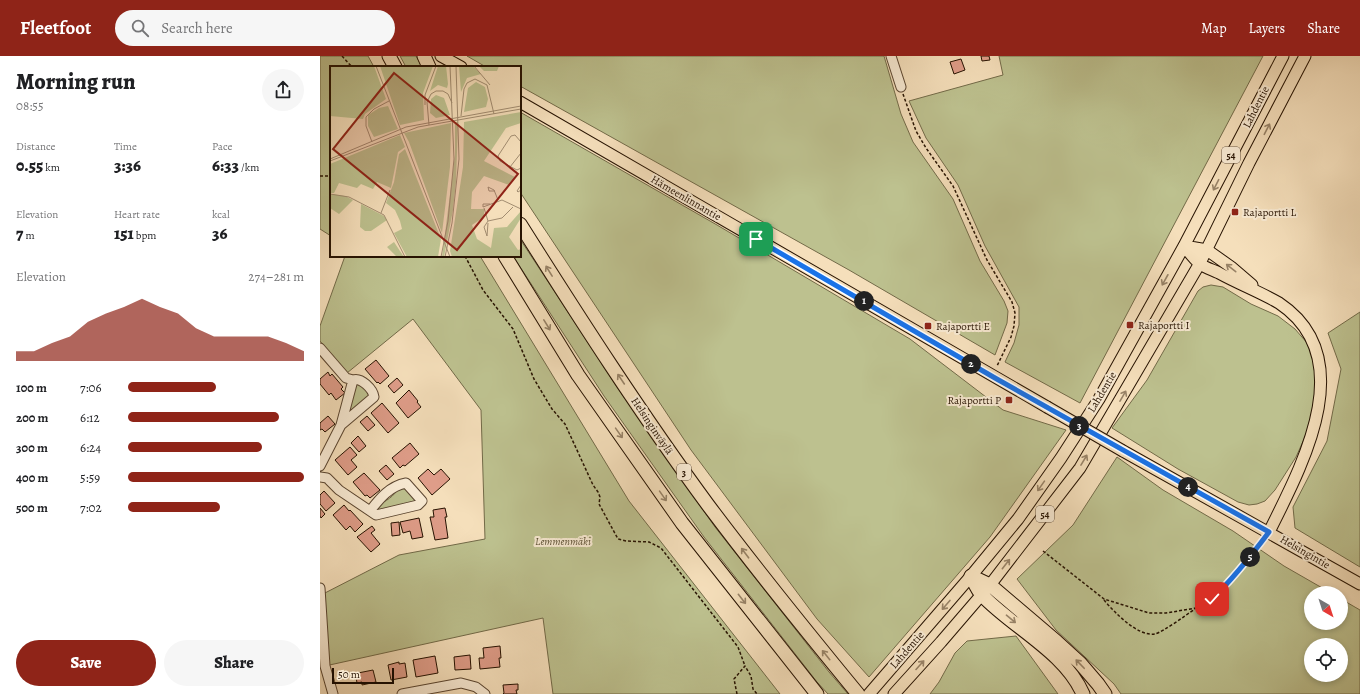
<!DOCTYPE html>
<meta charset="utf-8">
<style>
:root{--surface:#fff;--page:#f6f6f6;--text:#202124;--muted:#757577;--accent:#8f2418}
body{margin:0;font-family:Alegreya,serif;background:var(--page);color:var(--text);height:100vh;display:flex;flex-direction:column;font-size:15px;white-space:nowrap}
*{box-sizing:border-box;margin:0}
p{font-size:13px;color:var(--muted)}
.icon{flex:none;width:22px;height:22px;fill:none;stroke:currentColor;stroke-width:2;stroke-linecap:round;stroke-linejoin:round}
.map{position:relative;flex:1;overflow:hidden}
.panel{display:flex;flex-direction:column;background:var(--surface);width:320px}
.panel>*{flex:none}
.needle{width:26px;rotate:141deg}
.tools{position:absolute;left:984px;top:530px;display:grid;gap:8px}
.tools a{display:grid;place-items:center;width:44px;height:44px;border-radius:50%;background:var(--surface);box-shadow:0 2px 6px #0003;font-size:20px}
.scale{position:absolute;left:12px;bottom:10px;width:62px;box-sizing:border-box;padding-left:4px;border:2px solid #261201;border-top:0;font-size:11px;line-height:14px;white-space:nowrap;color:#261201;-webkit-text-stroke:3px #f8ead3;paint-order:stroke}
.pin{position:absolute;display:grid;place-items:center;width:34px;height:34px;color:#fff;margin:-17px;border-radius:8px;box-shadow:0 2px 6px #0006}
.km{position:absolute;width:20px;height:20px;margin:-10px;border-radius:50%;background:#222;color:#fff;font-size:11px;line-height:20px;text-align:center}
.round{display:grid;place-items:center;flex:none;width:42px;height:42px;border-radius:21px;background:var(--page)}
.overview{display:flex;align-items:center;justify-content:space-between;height:68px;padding:0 16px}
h1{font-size:22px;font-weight:800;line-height:30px}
.figures{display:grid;grid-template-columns:repeat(3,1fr);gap:6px;height:68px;padding:4px 16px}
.figures div{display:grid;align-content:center}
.figures b{font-size:17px;font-weight:800}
.figures small{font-size:11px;font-weight:400}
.figures p{font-size:11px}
.chart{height:112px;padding:8px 16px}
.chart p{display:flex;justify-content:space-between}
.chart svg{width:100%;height:72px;margin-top:4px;fill:var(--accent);opacity:.7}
.cta{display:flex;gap:8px;margin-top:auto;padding:8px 16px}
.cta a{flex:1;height:46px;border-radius:24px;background:var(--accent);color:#fff;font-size:16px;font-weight:800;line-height:46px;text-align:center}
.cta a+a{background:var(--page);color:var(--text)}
ul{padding:0 16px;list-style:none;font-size:13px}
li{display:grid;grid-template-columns:64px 48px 1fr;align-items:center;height:30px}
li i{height:10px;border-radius:5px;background:var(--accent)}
header{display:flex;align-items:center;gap:24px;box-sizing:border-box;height:56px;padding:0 20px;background:var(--accent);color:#fff}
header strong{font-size:19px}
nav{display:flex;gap:22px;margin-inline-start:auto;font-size:14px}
.search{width:280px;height:36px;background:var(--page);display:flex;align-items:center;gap:10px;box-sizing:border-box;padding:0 14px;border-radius:22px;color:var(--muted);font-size:15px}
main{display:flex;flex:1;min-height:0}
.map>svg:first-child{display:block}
</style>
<header>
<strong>Fleetfoot</strong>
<div class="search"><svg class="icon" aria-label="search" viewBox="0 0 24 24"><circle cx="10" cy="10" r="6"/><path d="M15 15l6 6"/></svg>Search here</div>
<nav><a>Map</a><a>Layers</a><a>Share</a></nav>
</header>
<main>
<section class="panel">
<div class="overview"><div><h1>Morning run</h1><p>08:55</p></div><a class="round"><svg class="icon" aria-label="share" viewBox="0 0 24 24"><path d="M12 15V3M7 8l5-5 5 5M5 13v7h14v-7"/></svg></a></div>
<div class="figures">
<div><p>Distance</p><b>0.55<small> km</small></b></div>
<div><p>Time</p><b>3:36</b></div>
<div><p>Pace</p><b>6:33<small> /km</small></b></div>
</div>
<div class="figures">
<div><p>Elevation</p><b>7<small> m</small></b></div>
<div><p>Heart rate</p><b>151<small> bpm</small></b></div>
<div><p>kcal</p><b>36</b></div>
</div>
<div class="chart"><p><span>Elevation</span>274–281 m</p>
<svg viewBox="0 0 160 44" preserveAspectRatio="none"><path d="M0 44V38L10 38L20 33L30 29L40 20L50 15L60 11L70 6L80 11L90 15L100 24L110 29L120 29L130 29L140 29L150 33L160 38V44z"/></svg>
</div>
<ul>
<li><b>100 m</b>7:06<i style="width:50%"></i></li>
<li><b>200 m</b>6:12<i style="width:86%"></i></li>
<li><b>300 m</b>6:24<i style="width:76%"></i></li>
<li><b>400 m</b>5:59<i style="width:100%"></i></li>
<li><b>500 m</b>7:02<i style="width:52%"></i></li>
</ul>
<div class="cta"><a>Save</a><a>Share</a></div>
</section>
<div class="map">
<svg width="1040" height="638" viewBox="0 0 1040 638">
<rect width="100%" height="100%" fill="#f5dfbb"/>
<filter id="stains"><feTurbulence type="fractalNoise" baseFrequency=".005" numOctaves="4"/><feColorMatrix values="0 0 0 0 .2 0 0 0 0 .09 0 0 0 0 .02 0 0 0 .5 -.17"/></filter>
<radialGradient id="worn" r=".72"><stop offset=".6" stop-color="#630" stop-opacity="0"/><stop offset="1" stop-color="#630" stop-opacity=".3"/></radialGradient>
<path fill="#bdc18f" stroke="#726a48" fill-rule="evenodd" d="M0,0h48l6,11h-43v169l-11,-7z
M80,0h16l6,11h-16z
M147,0h417l17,58 12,28 40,57 27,62 24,40 4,10 -1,12 -12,32 -146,-85 -329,-184v-19h-34z
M679,0h264l-183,347 -75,-41 9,-19 5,-18v-18l-34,-61 -27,-61 -32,-47 -17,-37 94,-26z
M200,56l197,113 193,114 93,71 63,20 -76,107 -121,140 -52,-58 -126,-169 -171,-258z
M200,183l97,148 98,140 114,145 19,22h-20l-11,-12 -113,-145 -100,-141 -91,-140h7z
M25,200h135l149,245 151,193h-227l-10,-76 -218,48 -4,-71 78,-40 86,-16 -4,-129 -68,-91 -66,54 -27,-32v-15z
M891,229l12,2 28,17 27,12 17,13 13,15 12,29 -5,42 -19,42 -21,33 -10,11 -8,3 -8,1 -11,-3 -60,-33 -66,-41 35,-48 51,-89 5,-4z
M1040,256v255l-65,-39 -2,-21 34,-66 14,-72 -13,-36z
M37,326l11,10 1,5 -23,20z
M797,401l46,33 70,41 51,35 47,27h-20v30h30v-24l19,11v84h-239l-7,-10 -58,-54 -39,-51 56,-54zM991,589h30v30h-30z
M78,432h9l8,11v3l-37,9 -1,-2v-4c8,-3 18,-9 21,-17z
M696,580l42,58h-128l9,-12 16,-29 12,-12z"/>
<path fill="#df9d89" stroke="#261201" d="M661,0h8l1,4 -8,1z
M641,3l4,11 -11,4 -4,-12z
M56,304l13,16 -9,8 -2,-2 -1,1 -12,-14z
M8,316l2,4 2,-2 11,13 -2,2 4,4 -9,7 -5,-7 -2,2 -9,-11v-5z
M77,322l6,7 -9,8 -6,-7z
M89,334l9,11 -1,1 4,5 -13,11 -12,-15z
M62,347l17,20 -11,10 -17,-20z
M8,360l7,8 -10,8 -3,-3 -2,1v-7z
M47,360l8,9 -7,6 -8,-9z
M38,380l8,10 -7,6 -8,-9z
M90,387l9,11 -14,12 -2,-1 -3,3 -8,-10z
M30,391l7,8 -6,5 6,7 -9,8 -13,-15z
M66,409l8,9 -7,6 -8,-9z
M108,413l6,6 7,-6 9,10 -18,16 -14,-17z
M44,417l16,17 -10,8 -3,-3 -2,1 -12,-14z
M4,435l11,12 -9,8 -6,-7v-9z
M24,449l5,6 1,-1 13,14 -8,8 -5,-6 -4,4 -13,-15z
M0,452l5,6 -4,4 -1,-2z
M125,452l2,9h-2l3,21 -13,2 -5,-23h4l-1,-7z
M99,462l4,19 -11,2 -2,-8 -7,2 -3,-11z
M79,466l1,13 -8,1 -1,-13z
M52,470l3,4 -4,3 9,11 -9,8 -14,-15z
M180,590l1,12h-2l1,9 -20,2 -1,-11h5l-1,-10z
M150,599l1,14 -16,1 -1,-13z
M115,600l3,17 -22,4 -3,-17z
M79,606v2l6,-1 2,14 -16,3 -3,-15z
M53,614l3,12 -14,3v-3l-5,1 -1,-6h3l-1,-4z
M198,628v6h-2l1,4h-14l1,-1 -1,-8z"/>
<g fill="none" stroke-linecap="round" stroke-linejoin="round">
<g stroke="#5a4530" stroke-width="11">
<path id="minor" d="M571,0l10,31
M0,292l26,30 7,2
M0,410l21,-41 12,-45c8,-3 20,9 21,17l-33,28
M0,421l7,1 12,12 37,25 42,-10 4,-4 -16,-18c-16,3 -26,15 -36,28
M0,532l5,78 8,28
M82,638l59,-11 15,4 9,7"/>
</g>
<g stroke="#261201" stroke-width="13">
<path id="major" d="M121,0l20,11
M200,46l527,305
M864,190c5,6 10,13 16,18 6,4 13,6 19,9 20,11 41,19 60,30 81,54 25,159 -10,229
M864,190l23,4 24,17 21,18
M803,395l237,133
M549,638l102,-118 47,-57 43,-61 38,-59 85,-153 99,-190
M574,638l47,-52 49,-57 90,-117 120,-205 49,-100 56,-107"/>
</g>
<g stroke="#261201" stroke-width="15">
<path id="highway" d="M69,0l6,11
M104,0l5,11
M200,168c60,95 121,190 188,281 48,64 99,127 150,189
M185,200l73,119 104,148 135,171
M651,520l19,9 67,57 23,21 18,21 7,10
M651,520c3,6 6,14 11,19 30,32 83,57 101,99"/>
</g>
<path stroke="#261201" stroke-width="1.5" stroke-dasharray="3 2" stroke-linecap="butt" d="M22,0l10,11
M583,38l13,37 10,17 27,38 34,74 25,42 3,11 -1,13 -3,11 -14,29
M0,120h11
M145,200l18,34 30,39 21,50 18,30 13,15 28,61 5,7 2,5 -1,7 19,35 8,2 23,1 12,6 77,99 7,19
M723,495l61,48 45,14h17l30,-5 16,-9 15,-15 18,-20 18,-23
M784,544c10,12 34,37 51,34 8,-2 31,-19 40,-25
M417,638l-3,-15 11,-13 6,10 2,13 4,5"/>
<use href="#minor" stroke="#f8ead3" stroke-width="9"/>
<use href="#major" stroke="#f5dfbb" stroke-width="11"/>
<use href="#highway" stroke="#f5dfbb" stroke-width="13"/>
<g stroke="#261201" stroke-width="13" stroke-linecap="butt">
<path id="major-bridge" d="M727,351l76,44"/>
</g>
<use href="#major-bridge" stroke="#f5dfbb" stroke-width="11"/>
</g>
<defs><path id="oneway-shaft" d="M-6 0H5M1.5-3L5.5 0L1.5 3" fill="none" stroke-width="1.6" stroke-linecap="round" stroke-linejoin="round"/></defs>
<g stroke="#988367">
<use href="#oneway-shaft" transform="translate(947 73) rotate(-63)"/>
<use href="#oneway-shaft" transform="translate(896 129) rotate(117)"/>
<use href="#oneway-shaft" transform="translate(911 212) rotate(-142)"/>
<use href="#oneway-shaft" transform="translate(229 215) rotate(-122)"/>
<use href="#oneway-shaft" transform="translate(845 224) rotate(119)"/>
<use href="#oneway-shaft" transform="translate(227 269) rotate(58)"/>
<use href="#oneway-shaft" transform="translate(301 323) rotate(-124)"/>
<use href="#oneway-shaft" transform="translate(803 340) rotate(-60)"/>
<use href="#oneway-shaft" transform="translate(299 377) rotate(55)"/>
<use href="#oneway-shaft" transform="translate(764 404) rotate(-59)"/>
<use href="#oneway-shaft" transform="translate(721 430) rotate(125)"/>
<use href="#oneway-shaft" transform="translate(343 440) rotate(55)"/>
<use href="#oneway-shaft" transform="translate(425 497) rotate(-127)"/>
<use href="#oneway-shaft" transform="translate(686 508) rotate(-52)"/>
<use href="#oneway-shaft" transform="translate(422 543) rotate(52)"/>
<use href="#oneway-shaft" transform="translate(626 549) rotate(131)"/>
<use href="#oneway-shaft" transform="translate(691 563) rotate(40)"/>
<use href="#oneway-shaft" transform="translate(506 599) rotate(-129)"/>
<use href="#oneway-shaft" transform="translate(760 608) rotate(-134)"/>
<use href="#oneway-shaft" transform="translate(600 609) rotate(-48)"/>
</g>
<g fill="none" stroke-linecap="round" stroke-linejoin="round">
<g stroke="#fff" stroke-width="8">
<path id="route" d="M436,183l239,139 274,154c-18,24 -35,46 -57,67"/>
</g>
<use href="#route" stroke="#1a73e8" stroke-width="5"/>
</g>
<g fill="#8f2418" stroke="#f8ead3" stroke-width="1.5">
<rect x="911" y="152" width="8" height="8" rx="2"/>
<rect x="806" y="265" width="8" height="8" rx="2"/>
<rect x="604" y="266" width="8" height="8" rx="2"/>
<rect x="685" y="340" width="8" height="8" rx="2"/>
</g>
<g text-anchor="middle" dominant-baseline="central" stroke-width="4" stroke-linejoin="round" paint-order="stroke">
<g fill="#f8ead3" stroke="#655340" stroke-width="1">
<rect x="902" y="91" width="18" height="16" rx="3"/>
<rect x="357" y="408" width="14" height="16" rx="3"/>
<rect x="716" y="450" width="18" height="16" rx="3"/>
</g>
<g font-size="10" font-weight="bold" fill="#261201">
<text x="911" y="99">54</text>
<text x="364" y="416">3</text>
<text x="725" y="458">54</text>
</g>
<g font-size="11" fill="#261201" stroke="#f8ead3">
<text transform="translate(936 51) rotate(-63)">Lahdentie</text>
<text transform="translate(366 142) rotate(30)">Hämeenlinnantie</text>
<text transform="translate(782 336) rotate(-59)">Lahdentie</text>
<text transform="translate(332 370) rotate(56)">Helsinginväylä</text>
<text transform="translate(985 496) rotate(30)">Helsingintie</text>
<text transform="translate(587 594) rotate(-49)">Lahdentie</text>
</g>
<g font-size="11" fill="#261201" stroke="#f8ead3" text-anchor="start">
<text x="923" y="156">Rajaportti L</text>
<text x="818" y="269">Rajaportti I</text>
<text x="616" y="270">Rajaportti E</text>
<text x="681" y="344" text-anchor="end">Rajaportti P</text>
</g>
<g font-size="11" font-style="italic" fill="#5b4f33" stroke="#f8ead3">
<text x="243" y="485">Lemmenmäki</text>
</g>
</g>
<g transform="translate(10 10)">
<rect width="191" height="191" fill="#f5dfbb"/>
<path d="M0,0h44l12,33 -21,15 -2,5 -33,-3zM50,0h53l-10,27 1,27 -24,5zM108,0h8l2,18 -1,4 -9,-3 -8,6zM129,0h14l8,8 -14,4 -6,14zM149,0h20l-2,5h-13zM146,16l9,5 3,12 -2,8 -22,5 4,-24zM106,29l8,3 6,17 -14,3 -6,-5 1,-14zM58,40l10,23 -24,8 -6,-11v-11l11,-7zM191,46v11l-15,5 -22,33 31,16 -6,8 -25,-9 -12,16 -1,17h13v8l-12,8 5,14 14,9 3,-20 13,-1 14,-16v7l-12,19 9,13 3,-1v8h-69l-2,-6 13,-84 1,-45zM125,56h3l-2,60 -3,28 -9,47h-2l13,-102zM121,57l-1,44 -8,66 -33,-91 -5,-9zM70,69l5,12 -7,5 -7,36 -14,-6 -4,7 -12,-5 -4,4 -18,-5 -5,10h-4v-29zM75,83l36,90 -3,18h-31l-13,-24 8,-4 -2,-8 -5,-11 -9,-7 8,-21 5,-28zM0,128l15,2 8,4 -14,14 -9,-6zM31,138l23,12 3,4 -16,11h-6l-5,-4zM64,176l10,15h-7l-10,-10z" fill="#bdc18f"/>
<path fill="none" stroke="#a28d71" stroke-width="1" d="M46,0l74,191M144,0l16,19M95,39v-10l11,-29M131,50l3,-27 3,-6 8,-4 12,6 7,29M99,59l-2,-23 4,-8 5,-3h7l5,3 4,9M42,76l-6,-16v-9l8,-8 15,-8M191,76l-6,-7 -4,1 -13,20 2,5 17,9 4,-2M0,93l76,-32 115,-21M0,95l88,-34 103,-18M180,101l11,-14M191,119l-4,6 1,1 3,-2M165,125h-6l-1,-4 6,3 4,10M0,128l19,3 35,18 21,42M160,138h-7v3l19,-7 19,9M154,142l4,13 14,-3 11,-11M51,147l9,-23M158,157l-1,13 -3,-9 4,-6M111,191l7,-36 6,-62 -4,-93M115,191l7,-34 7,-64 -3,-93"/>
<path fill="#8f2418" fill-opacity="0.15" stroke="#8f2418" stroke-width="2" d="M64,7l124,101 -61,76 -124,-101z"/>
<rect width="191" height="191" fill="none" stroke="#261201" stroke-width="2"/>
</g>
<rect width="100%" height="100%" filter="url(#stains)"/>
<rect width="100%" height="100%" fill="url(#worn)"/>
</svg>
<div class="tools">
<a><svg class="needle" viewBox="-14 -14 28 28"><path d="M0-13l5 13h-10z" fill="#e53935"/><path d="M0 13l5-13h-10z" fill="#757577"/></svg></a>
<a><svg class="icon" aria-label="locate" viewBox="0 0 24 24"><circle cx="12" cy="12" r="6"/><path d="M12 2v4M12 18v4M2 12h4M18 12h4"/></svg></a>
</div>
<div class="scale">50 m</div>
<div class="pin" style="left:436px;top:183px;background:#1e9e55"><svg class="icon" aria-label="arrive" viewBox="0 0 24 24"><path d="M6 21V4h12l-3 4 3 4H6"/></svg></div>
<div class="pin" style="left:892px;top:543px;background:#d93025"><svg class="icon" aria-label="check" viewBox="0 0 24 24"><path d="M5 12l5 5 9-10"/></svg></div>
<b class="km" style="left:544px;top:245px">1</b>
<b class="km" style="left:651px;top:308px">2</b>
<b class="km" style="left:759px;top:370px">3</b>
<b class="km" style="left:868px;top:431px">4</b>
<b class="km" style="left:930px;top:501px">5</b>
</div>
</main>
